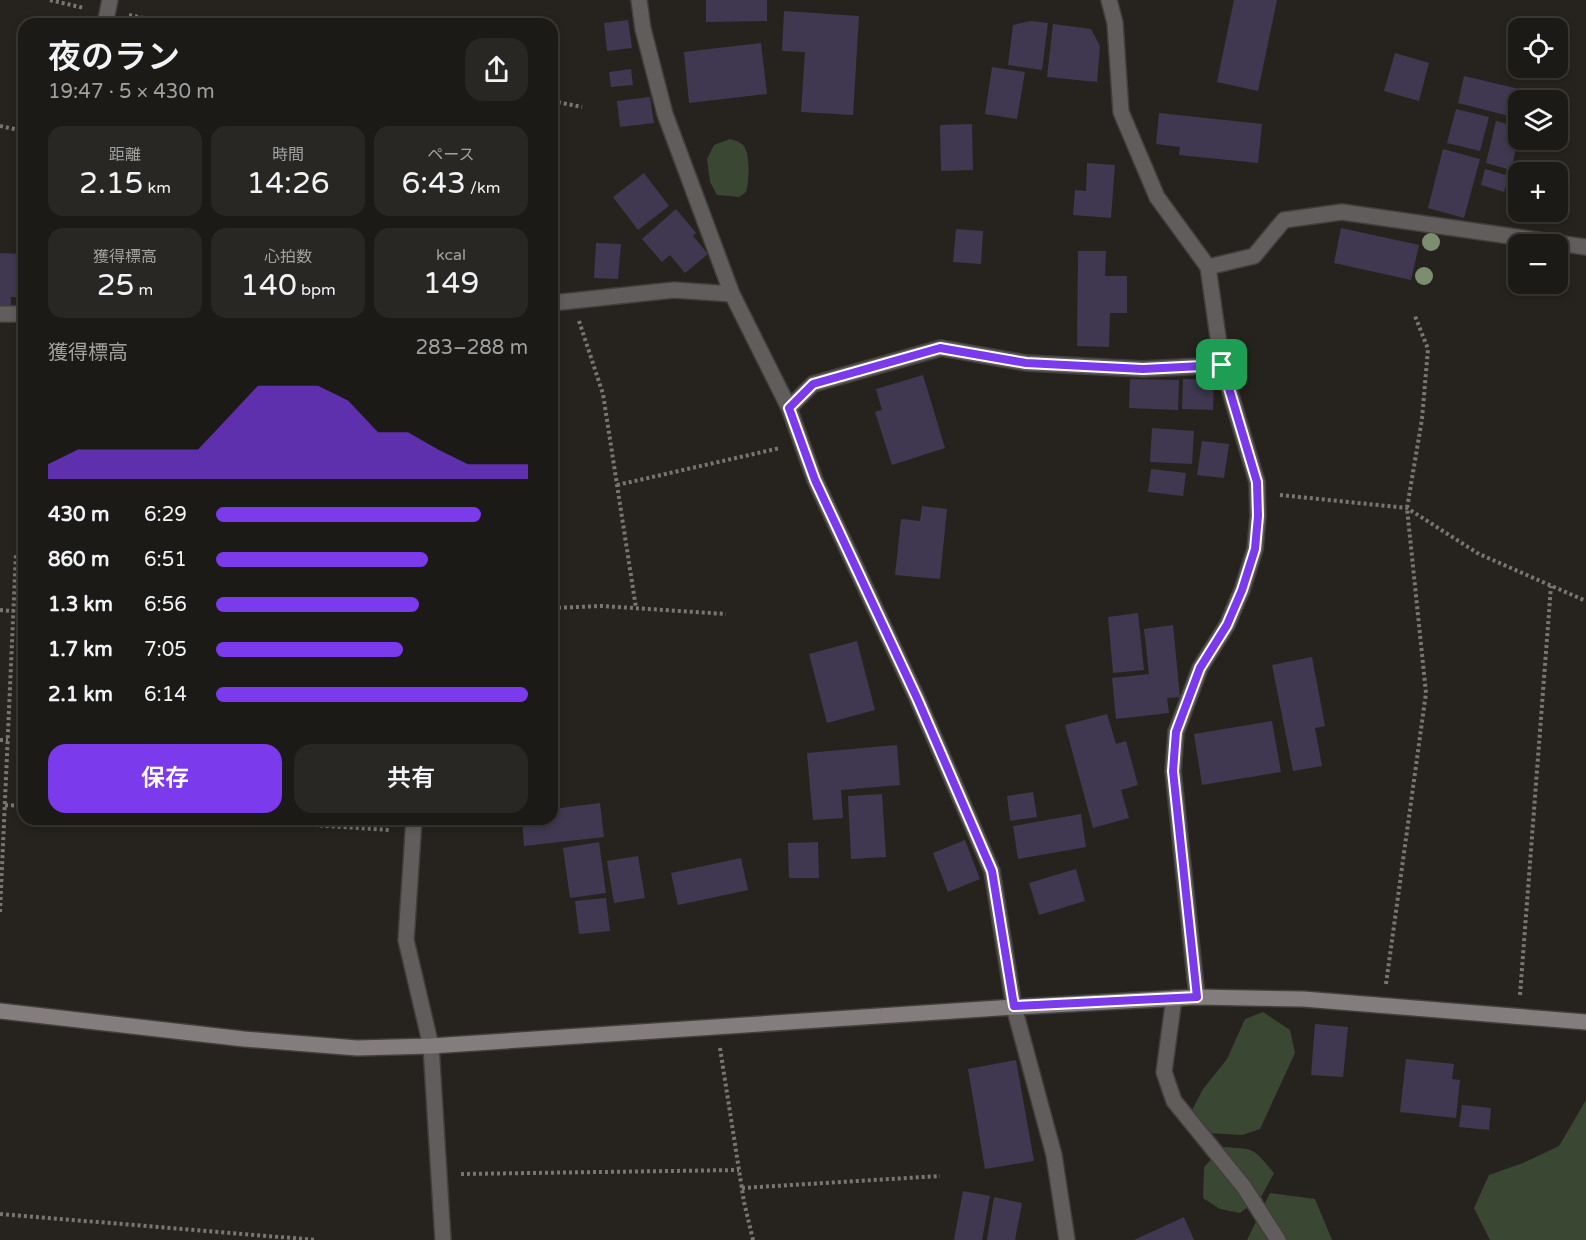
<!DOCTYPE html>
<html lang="ja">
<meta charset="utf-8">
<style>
:root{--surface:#1c1a16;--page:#292723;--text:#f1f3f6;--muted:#a0a1a1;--line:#3a3835;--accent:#7c3aed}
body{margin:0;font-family:"Varela Round","Noto Sans JP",sans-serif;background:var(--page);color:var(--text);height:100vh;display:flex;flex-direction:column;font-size:22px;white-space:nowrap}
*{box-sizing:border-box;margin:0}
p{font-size:20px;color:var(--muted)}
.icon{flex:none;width:33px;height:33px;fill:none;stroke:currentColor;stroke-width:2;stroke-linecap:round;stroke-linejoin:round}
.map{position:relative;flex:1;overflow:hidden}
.panel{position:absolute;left:18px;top:18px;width:540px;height:807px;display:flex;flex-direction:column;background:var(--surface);border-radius:18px;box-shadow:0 3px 9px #0003,0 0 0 2px var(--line)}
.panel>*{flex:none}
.tools{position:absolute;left:1508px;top:18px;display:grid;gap:12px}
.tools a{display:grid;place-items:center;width:60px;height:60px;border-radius:12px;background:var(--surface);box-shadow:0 3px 9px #0003,0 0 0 2px var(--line);font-size:30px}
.pin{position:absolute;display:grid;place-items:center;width:51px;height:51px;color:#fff;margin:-26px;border-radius:12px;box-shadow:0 3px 9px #0006}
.round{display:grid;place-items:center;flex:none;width:63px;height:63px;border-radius:18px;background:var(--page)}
.head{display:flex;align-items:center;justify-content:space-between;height:102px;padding:0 30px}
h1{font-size:33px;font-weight:600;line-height:45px}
.metrics{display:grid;grid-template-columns:repeat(3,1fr);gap:9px;height:102px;padding:6px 30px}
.metrics div{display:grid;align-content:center;border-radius:15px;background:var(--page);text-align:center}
.metrics b{font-size:30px;font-weight:600}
.metrics small{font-size:16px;font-weight:400}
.metrics p{font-size:16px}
.chart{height:168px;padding:12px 30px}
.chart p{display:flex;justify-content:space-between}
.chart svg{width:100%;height:108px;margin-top:6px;fill:var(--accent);opacity:.7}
.action{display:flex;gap:12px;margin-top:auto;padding:12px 30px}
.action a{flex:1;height:69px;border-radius:18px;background:var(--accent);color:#fff;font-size:24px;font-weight:600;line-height:69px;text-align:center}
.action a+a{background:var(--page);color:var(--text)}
ul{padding:0 30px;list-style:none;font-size:20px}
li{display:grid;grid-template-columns:96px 72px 1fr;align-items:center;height:45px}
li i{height:15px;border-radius:8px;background:var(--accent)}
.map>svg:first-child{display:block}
</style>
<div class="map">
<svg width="1586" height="1240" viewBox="0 0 1586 1240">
<rect width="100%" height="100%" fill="#26231e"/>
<path fill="#394733" d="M730,139c5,1 10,3 13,6 8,8 6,38 3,47l-7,5 -22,-2 -7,-13 -3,-23 7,-14z
M1263,1012l27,18 5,23 -35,76 -18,6 -35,-2 -18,-17 14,-27 24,-30 18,-40z
M1586,1100v140h-96l-16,-32 15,-33 34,-12 36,-17z
M1223,1147c33,2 30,1 51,26l-13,24 -21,16 -20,-4 -17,-11 1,-31z
M1270,1193l45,6 17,41h-85z"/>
<path fill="#3f3850" d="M706,0h61v21l-61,1z
M1234,0h43l-19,91 -41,-9z
M784,11l75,5 -6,99 -52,-3 4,-60 -23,-1z
M628,20l4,28 -25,3 -3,-28z
M1031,21l17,2 -6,47 -34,-5 5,-40z
M1053,24l38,5 9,17 -3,36 -50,-5z
M761,43l6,51 -78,9 -5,-51z
M1395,53l34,10 -10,38 -35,-10z
M992,67l33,5 -8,47 -32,-5z
M631,69l2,16 -22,2 -2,-15z
M1464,76l55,13 -6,28 -55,-14z
M650,97l4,26 -34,4 -3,-26z
M1456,109l33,8 -9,34 -33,-8z
M1159,113l103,11 -4,39 -79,-8 1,-8 -24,-3z
M1496,121l22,6v12l-7,31 -25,-7z
M972,124l1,46 -32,1 -1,-46z
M1443,149l37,10 -16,59 -36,-10z
M1087,163l28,2 -4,53 -38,-3 2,-25 11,1z
M1485,169l24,7 -5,16 -23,-7z
M644,173l25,33 -31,24 -25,-33z
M676,209l20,24 -3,3 15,18 -23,19 -15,-18 -8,7 -20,-23z
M1341,228l78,17 -8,35 -77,-17z
M956,229l27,2 -2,33 -28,-2z
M596,243l25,1 -3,35 -24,-1z
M552,246h7l-4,29 -3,-1z
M1078,251h28l-1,25h22v37h-17l-1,34 -32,-1z
M0,253l24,1v43h-13v11h-11z
M923,375l22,73 -53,17 -17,-53 7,-2 -6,-21z
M1130,379l49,1 -1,30 -49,-2z
M1183,379l31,1 -1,30 -31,-1z
M1152,428l42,3 -2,33 -42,-2z
M1202,441l27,3 -5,34 -27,-3z
M1151,469l35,4 -3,23 -35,-4z
M922,506l25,3 -7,70 -45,-4 6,-56 19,2z
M1138,613l6,57 -31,3 -5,-56z
M1173,625l7,72 -13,1 2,15 -53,6 -4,-41 37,-4 -5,-45z
M857,641l18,69 -48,13 -18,-69z
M1312,657l13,69 -10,2 7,38 -29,5 -21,-106z
M1107,714l9,30 10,-3 12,44 -17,5 8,28 -36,10 -28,-103z
M1272,721l9,51 -79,13 -8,-51z
M897,745l3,40 -59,5 2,28 -30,2 -6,-67z
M1033,792l4,25 -27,4 -3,-25z
M882,794l4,63 -35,2 -3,-63z
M600,803l4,34 -80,9 -2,-27h30v-10z
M1081,814l5,33 -68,12 -5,-33z
M965,840l15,39 -32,13 -15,-39z
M599,842l7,51 -36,5 -7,-50z
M818,842l1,36h-30l-1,-35z
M638,856l7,42 -31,5 -7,-42z
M741,858l7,32 -70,15 -7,-32z
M1076,869l9,32 -46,14 -10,-32z
M606,898l4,33 -31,3 -4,-33z
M1315,1024l33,3 -5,50 -32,-2z
M1406,1059l48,5 -2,15 8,1 -4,38 -56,-6z
M1016,1060l18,101 -49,8 -17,-100z
M1462,1105l29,3 -2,22 -30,-3z
M963,1191l27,5 -8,44h-28z
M994,1197l28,6 -7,37h-28z
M1184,1217l10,23h-60z"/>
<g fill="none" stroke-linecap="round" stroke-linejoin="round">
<g stroke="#423f3a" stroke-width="18">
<path id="street" d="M639,0l4,29 22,85 67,180 57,114 26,72 102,218 75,173 22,136 40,148 13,85
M105,24l5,-24
M1208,267l46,-11 30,-36 58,-8 244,35
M552,303l122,-13 58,4
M0,314h24
M789,408l24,-24 128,-36 85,15 117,6 79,-4 -14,-98 -51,-70 -36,-85 -6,-89 -6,-23
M414,819l-8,121 25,106 12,194
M1197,997l-24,-226 3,-39 24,-64 27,-43 15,-35 13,-41 3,-33 -1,-34 -35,-117
M1174,998l-10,74 10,29 70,86 34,53"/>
</g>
<g stroke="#423f3a" stroke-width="18">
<path id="secondary" d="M0,1011l244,28 113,9 74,-2 583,-39 183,-10 106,2 283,23"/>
</g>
<path stroke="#797671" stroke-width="4" stroke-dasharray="3 3" stroke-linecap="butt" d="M50,0l34,8
M129,15l44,9
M552,101l30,6
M0,126l24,5
M579,321l24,73 33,214
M617,485l163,-37
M1280,495l127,13 72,46 107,47
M552,608l50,-2 124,8
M0,610l14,1
M0,740h8
M5,805l19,1
M218,819l172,11
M0,912l16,-359
M1386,984l40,-291 -19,-185 15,-89 6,-70 -13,-33
M1520,995l31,-409
M720,1048l24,154 9,38
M461,1174l278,-4
M742,1188l198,-12
M0,1214l316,26"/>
<use href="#street" stroke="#615d5d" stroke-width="15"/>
<use href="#secondary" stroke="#837e7d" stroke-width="15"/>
</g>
<g fill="#7d8d70">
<circle cx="1431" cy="242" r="9"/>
<circle cx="1424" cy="276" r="9"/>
</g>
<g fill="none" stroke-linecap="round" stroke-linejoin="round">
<g stroke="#fff" stroke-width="12">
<path id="route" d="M940,348l86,15 117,6 79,-4 35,117 1,34 -3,33 -13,41 -15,35 -27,43 -24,64 -3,39 24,226 -183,9 -22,-135 -75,-173 -102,-218 -26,-72 24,-24z"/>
</g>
<use href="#route" stroke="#7c3aed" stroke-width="8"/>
</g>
</svg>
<div class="tools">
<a><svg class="icon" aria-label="locate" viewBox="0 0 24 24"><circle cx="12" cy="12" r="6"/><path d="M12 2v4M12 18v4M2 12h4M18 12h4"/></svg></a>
<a><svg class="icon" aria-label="layers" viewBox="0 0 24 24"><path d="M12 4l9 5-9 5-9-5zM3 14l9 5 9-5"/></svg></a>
<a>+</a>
<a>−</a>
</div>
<div class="pin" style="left:1222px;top:365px;background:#1e9e55"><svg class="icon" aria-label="arrive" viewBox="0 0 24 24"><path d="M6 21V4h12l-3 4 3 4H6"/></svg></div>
<section class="panel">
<div class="head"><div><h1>夜のラン</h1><p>19:47 · 5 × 430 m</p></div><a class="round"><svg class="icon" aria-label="share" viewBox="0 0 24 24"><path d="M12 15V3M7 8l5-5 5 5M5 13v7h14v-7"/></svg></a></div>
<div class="metrics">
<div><p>距離</p><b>2.15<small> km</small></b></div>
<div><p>時間</p><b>14:26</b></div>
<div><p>ペース</p><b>6:43<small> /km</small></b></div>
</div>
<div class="metrics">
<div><p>獲得標高</p><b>25<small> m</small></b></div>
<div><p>心拍数</p><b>140<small> bpm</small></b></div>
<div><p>kcal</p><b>149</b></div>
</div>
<div class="chart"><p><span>獲得標高</span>283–288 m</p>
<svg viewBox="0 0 160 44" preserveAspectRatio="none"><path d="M0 44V38L10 32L20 32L30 32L40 32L50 32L60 19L70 6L80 6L90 6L100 12L110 25L120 25L130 32L140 38L150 38L160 38V44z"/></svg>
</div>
<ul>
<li><b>430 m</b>6:29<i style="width:85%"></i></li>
<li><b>860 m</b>6:51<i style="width:68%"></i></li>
<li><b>1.3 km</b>6:56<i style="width:65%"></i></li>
<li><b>1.7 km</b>7:05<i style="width:60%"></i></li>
<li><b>2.1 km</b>6:14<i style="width:100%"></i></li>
</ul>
<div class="action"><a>保存</a><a>共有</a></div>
</section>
</div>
